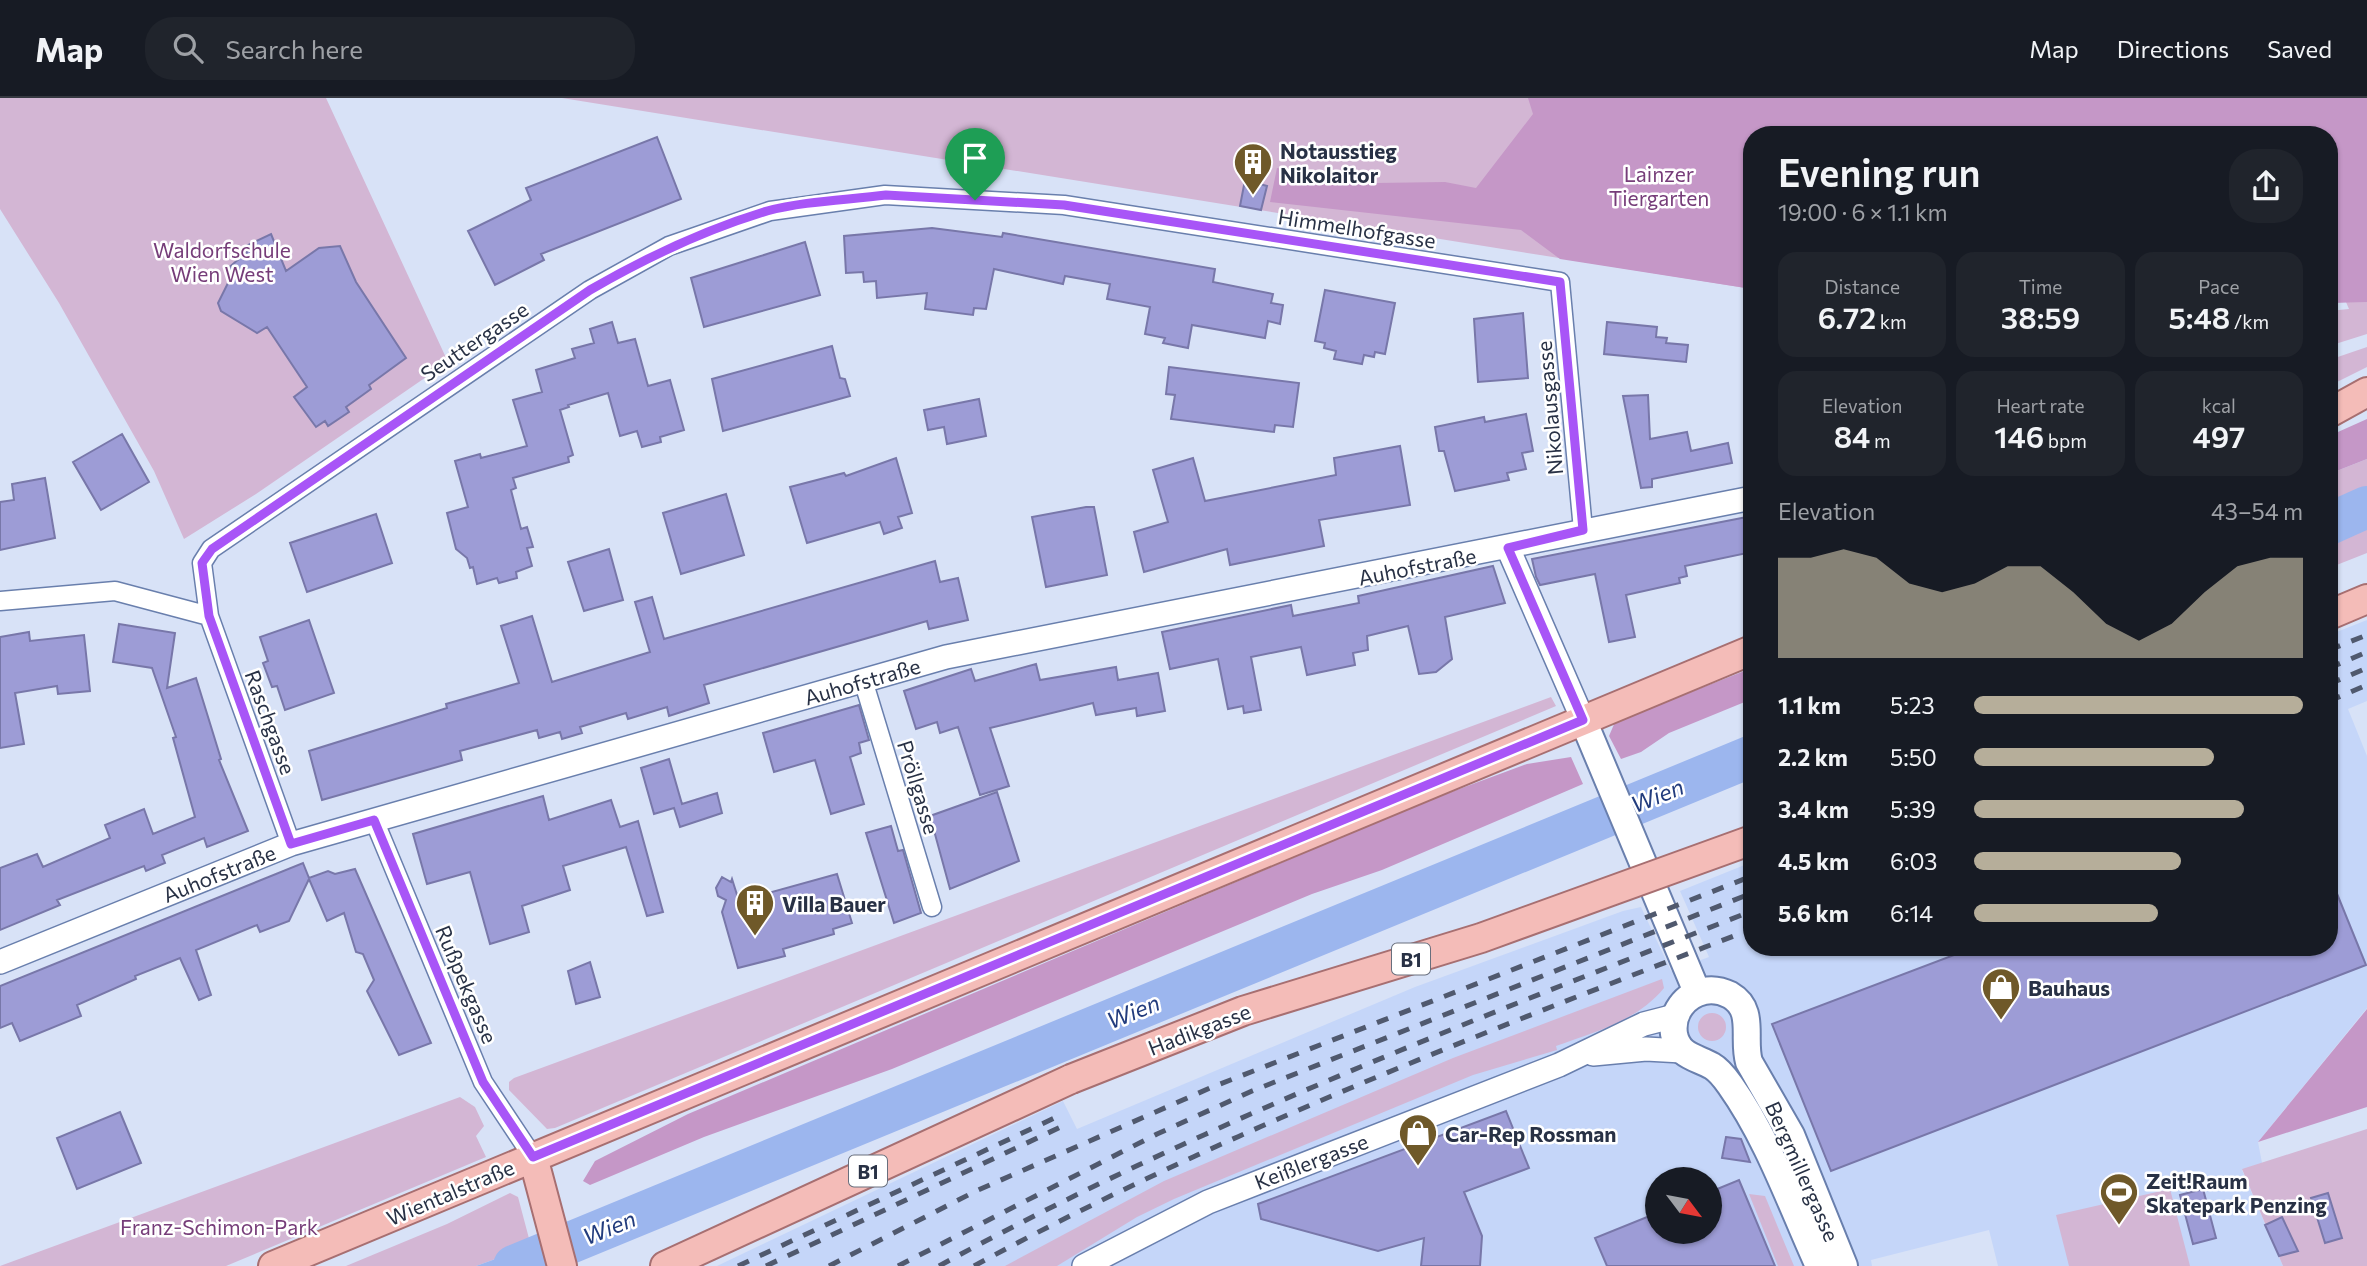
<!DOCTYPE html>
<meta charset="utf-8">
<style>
:root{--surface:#171b24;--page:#20242c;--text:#f1f3f6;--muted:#9ea1a6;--line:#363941;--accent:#b6ae9a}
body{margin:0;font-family:Commissioner,sans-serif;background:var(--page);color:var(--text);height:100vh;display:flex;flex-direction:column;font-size:26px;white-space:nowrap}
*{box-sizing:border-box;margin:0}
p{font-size:23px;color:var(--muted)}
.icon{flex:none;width:38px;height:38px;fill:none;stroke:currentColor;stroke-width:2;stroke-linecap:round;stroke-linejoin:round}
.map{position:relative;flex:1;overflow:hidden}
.panel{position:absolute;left:1743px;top:28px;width:595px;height:830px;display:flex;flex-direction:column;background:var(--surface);border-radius:28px;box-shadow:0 2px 5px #0004}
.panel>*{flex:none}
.needle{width:46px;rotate:122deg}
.tools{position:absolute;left:1645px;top:1069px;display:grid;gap:14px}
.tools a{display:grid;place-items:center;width:77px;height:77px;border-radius:50%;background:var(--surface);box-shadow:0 2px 5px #0004;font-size:35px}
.pin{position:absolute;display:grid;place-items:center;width:60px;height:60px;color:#fff;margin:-72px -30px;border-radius:50% 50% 50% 0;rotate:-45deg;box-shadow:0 0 7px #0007}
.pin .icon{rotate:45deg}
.round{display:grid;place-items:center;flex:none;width:74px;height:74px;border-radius:28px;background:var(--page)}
.headline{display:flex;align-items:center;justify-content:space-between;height:119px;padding:0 35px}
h1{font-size:38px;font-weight:600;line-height:52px}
.stats{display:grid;grid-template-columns:repeat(3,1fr);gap:10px;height:119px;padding:7px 35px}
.stats div{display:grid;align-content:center;border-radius:18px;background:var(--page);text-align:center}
.stats b{font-size:30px;font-weight:600}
.stats small{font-size:19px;font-weight:400}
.stats p{font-size:19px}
.chart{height:196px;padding:14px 35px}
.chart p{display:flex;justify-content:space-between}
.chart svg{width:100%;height:126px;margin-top:7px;fill:var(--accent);opacity:.7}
ul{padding:0 35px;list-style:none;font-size:23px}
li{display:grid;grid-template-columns:112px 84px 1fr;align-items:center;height:52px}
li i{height:18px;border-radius:9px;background:var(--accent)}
header{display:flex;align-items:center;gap:42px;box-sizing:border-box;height:98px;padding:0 35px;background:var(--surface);border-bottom:2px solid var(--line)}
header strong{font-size:33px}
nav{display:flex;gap:38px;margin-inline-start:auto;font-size:24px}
.search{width:490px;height:63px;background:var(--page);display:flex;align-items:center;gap:18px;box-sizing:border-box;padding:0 24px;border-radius:28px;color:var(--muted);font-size:26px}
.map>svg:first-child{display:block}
</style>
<header>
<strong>Map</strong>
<div class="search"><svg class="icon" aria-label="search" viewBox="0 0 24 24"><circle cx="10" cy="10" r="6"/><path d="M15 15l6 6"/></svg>Search here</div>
<nav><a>Map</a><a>Directions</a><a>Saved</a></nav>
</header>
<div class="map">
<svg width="2367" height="1168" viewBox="0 0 2367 1168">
<rect width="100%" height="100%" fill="#d8e2f7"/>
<path fill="#c5d6f9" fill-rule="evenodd" d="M2367,522v81l-19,8 19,47v252l-109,134 4,21 -20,7 41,96h-285l-9,-36 -118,30 1,6h-1155l346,-165 14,28 338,-142 208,-76 18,-4 30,64 38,-14 -29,-66 72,-29v85h577v-312zM1657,1082h53v52h-53z"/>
<path fill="#d3b6d4" d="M0,0h326l122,264 -192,132 -72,45 -30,-68 -95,-168 -59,-94z
M562,0h1805v236l-38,12v-35l20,-2 -3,-7 -17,1v-168h-577v154z
M2367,249v20l-38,19v-26z
M2367,361v33l-38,18v-36z
M2367,426v29l-38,15v-29z
M1551,599l5,9 -1001,422 -8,1 -38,-39v-8l5,-4z
M1662,881l2,9c-27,33 -69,44 -108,58l1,4 -84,25 -299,124 -37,18 -80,49h-52l159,-85 289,-123z
M1698 929a14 14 0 1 1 28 0a14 14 0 1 1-28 0Z
M460,999l15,10 9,19 -8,10 10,21 -260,109h-226z
M2367,1031v137h-84l-41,-97z
M2170,1091l20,77h-121l-13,-51z
M510,1095l8,4 13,49 -55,20h-130l101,-42z
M1749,1096l16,2 29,70h-16z"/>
<path fill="#c597c7" d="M1528,0h839v204l-38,1v-168h-577v154l-192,-30 -39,-29 -251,-28 7,-34 98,15 70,-1 31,6 57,-74z
M2367,321v40l-38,15v-38z
M1752,570v31l-83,34 -28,19 -20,7 -12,-23 6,-14z
M1571,659l12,27 -201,86 -70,24 -420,175 -188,68 -114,48 -7,-4 12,-20 93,-47 739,-313 100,-37z
M2367,911v98l-109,35z"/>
<path fill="#9cb6ee" d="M531,1148l4,20h-59z"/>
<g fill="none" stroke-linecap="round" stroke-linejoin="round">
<path stroke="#9cb6ee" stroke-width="42" d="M2329,426l38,-17
M514,1168l1238,-510"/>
</g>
<path fill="#9d9cd6" stroke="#7877a9" stroke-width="2" d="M657,39l24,62 -140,55 3,6 -49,25 -27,-54 63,-31 -5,-12z
M1245,82l22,6 -6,24 -21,-4z
M932,130l70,9 1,-4 212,36 -2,13 60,12 -2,9 12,2 -3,19 -12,-3 -3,17 -73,-13 -4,23 -25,-5 2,-5 -20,-4 5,-27 -43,-8 3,-15 -45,-8 -2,8 -69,-15 -8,40 -12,-1 -1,7 -48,-6 2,-16 -50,5 -1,-17 -12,1 -1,-10 -17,1 -2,-37z
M271,136l15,37 33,-23 21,-2 16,36 50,76 -37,27 2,4 -25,18 3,5 -21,14 -3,-5 -9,6 -22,-30 13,-10 -40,-60 -10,6 -36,-22 -3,-8 12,-24 -4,-9 21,-18 -1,-6z
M805,144l15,53 -116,32 -13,-49z
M1325,192l70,13 -10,51 -10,-2 -1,5 -10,-2 -2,9 -28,-5 2,-8 -12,-3 1,-5 -10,-2z
M1523,215l5,65 -50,4 -4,-63z
M612,224l6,21 17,-4 13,47 22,-6 14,50 -24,7 1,5 -19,5 -5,-16 -17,5 -12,-43 -40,12 1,2 -9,3 13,45 -5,2 1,5 -56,16 3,10 -5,2 10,39 6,-2 6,20 -6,1 5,18 -16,6 1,6 -18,5 -2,-5 -20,6 -4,-17 -3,1 -3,-10 -11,-9 -9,-36 21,-6 -13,-46 25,-7 1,4 46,-12 -14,-46 29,-8 -6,-22 39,-12 -3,-9 22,-6 -4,-14z
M1607,224l50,5 -1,10 11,1 -1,5 22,2 -2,17 -82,-8z
M832,248l8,32 5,1 5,17 -127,35 -11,-52z
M1169,269l130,16 -6,44 -18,-2 -1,7 -103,-13 4,-24 -9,-1z
M1648,297l2,44 37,-7 4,19 37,-8 4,20 -80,16v8l-11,1 -18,-92z
M979,301l7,37 -39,8 -3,-17 -16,3 -4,-20z
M1526,316l7,37 -11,2 4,16 -19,4 2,7 -54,11 -11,-40h-5l-4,-24 49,-10 1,5z
M122,336l27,48 -48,28 -28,-48z
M1400,348l10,59 -91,15 5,26 -94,19 -3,-16 -83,23 -10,-40 34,-10 -15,-52 40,-12 12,43 131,-26 -2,-17z
M896,360l16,55 -14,4 4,11 -18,6 -4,-12 -73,21 -17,-56 54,-14 2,3z
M45,380l10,60 -55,12v-48l14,-2 -2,-16z
M726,396l18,61 -63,19 -18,-61z
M1086,409h8l13,68 -61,12 -14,-70z
M376,416l16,49 -85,29 -17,-49z
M1752,418v36l-67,14 2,10 -8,2 1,5 -54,12 9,42 -26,5 -14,-68 -55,11 -4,-8 -4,-18z
M609,451l14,51 -39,11 -16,-49z
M935,463l5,21 18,-4 10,42 -39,9 -2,-8 -223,64 5,18 -40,13 -2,-9 -39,12 -2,-6 -46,14 2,6 -20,6 -2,-7 -21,6 -2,-8 -77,21 2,9 -140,40 -13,-49 138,-43 -1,-4 73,-21 -18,-57 31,-10 20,66 98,-30 -15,-50 17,-5 12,42z
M1493,468l12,37 -60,14 7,42 -16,13 -17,2 -11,-48 -41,10 1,14 -15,3 2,12 -48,10 -6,-28 -50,10 10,53 -17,3 -1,-7 -15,3 -10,-50 -48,10 -8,-37 129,-27 2,11 66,-13 -1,-7z
M309,522l25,73 -49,17 -8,-24 -5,1 -9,-24 5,-2 -8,-24z
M119,526l56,9 -8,55 29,-10 25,81 -2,1 29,71 -41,16 -3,-9 -42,17 3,8 -19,8 -2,-5 -87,34 3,5 -60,25v-62l37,-14 6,13 67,-29 -5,-13 39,-16 9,25 42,-17 -22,-79 3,-1 -24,-69 -39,-6z
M29,534l1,9 54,-6 6,56 -32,3 -1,-8 -42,7 9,51 -24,4v-111z
M1036,566l4,16 76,-13 2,13 40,-7 7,38 -28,5 -1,-8 -40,7 -3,-12 -103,25 19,58 -29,9 -22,-68 -18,6 -3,-11 -21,7 -12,-38 67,-22 4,12z
M859,607l10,35 -10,3 2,10 -11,4 14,47 -33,10 -16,-54 -41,12 -11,-39z
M669,661l13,45 35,-11 5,20 -42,14 -6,-19 -20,6 -13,-46z
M997,694l22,69 -69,28 -20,-73z
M543,698l6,24 62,-20 9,27 18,-6 25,91 -16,4 -21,-69 -63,19 7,24 -48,16 7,26 -39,12 -20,-72 -43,12 -14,-50z
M891,728l7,25 5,-1 18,63 -27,10 -28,-90z
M303,765l6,15 19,-7 7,3 20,-5 76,174 -32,12 -32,-64 7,-11 -11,-26 -7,-2 -12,-39 -17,8 -18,-42 -20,42 -29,11 -3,-7 -61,25 15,45 -12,5 -19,-42 -45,18 1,3 -59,26 4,11 -61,25 -8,-18 -12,5v-42z
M837,776l15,49 -19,6 1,5 -51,15 2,7 -47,12 -16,-56 4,-12 -8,-4 -2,-8 6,-11 9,5 1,-3 7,22z
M2329,776l37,91 -535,206 -59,-147 203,-77h354z
M590,864l10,35 -24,7 -8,-33z
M1506,1013l23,57 -65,24 18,44 -2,30h-59l3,-28 -46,13 -117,-32 -3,-15z
M120,1014l21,51 -64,26 -20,-51z
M1726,1039l15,2 9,23 -28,-4z
M1739,1082l36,86h-168l-12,-28 62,-25v19h53v-40z
M2203,1091l13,49 -23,6 -13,-49z
M2328,1095l14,45 -17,5 -14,-45z
M2282,1119l16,34 -19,5 -14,-31z"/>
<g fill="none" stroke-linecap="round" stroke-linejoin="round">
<g stroke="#697fad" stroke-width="21">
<path id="minor" d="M0,503l115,-10 94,25
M863,582l69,227
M374,722l109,262 50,75
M291,746l-82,-228 -7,-53 9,-14 379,-259 79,-44 101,-35 115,-16 179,10 496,77 23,248"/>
</g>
<g stroke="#697fad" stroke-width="26">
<path id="tertiary" d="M1508,450l75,172
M0,864l291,-118 655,-187 806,-159
M1593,956l53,-5 36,2
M1084,1168l124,-64 351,-137 85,-41 31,-8"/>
</g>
<g stroke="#697fad" stroke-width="30">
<path id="secondary" d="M1583,622l114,272
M1819,1168c-28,-61 -50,-126 -89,-181 -5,-7 -11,-15 -18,-19 -16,-9 -34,-10 -38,-32 -3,-21 11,-39 30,-43 9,-2 18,0 26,4 26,15 12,43 19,67l42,73 53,131"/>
</g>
<g stroke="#a76f71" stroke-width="32">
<path id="primary" d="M2329,315l38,-21
M2329,517l38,-16
M533,1059l29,109
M273,1168l1479,-616
M665,1168l406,-187"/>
</g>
<use href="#minor" stroke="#fff" stroke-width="18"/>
<use href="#tertiary" stroke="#fff" stroke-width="23"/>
<use href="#secondary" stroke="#fff" stroke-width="26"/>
<use href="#primary" stroke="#f4bcb8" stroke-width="28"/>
<path stroke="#50596e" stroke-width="5" stroke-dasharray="12 12" stroke-linecap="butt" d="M2329,552l38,-15
M2329,570l38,-16
M2329,586l38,-16
M2329,603l38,-16
M738,1168l325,-152
M766,1168l301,-142
M829,1168l147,-75 234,-103 542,-212
M898,1168l259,-132 95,-43 500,-198
M939,1168c260,-142 537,-247 813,-355
M974,1168c249,-135 514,-235 778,-337"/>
<g stroke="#a76f71" stroke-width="32" stroke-linecap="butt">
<path id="primary-bridge" d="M1071,981l172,-68 238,-73 271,-98"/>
</g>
<use href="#primary-bridge" stroke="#f4bcb8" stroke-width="28"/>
</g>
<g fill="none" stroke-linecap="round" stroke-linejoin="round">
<g stroke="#fff" stroke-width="14">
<path id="route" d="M886,97l178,10 496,77 23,248 -75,18 75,172 -1050,437 -50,-75 -109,-262 -83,24 -82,-228 -7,-53 10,-14 378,-259c57,-33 114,-60 177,-79 37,-10 80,-11 119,-16z"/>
</g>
<use href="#route" stroke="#a855f7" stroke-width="9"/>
</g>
<defs>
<g id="building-pin" transform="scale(2.0125)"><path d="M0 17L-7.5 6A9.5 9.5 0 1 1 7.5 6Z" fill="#6f5929" stroke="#fff"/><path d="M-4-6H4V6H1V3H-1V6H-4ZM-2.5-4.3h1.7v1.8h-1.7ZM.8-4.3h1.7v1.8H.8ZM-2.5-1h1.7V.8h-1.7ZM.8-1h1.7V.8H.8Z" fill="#fff"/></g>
<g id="shop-pin" transform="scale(2.0125)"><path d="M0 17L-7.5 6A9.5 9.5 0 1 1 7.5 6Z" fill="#6f5929" stroke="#fff"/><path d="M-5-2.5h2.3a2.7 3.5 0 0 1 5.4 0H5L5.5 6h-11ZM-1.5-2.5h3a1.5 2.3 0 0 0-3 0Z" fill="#fff"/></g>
<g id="stadium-pin" transform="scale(2.0125)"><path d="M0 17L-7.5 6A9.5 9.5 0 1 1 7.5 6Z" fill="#6f5929" stroke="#fff"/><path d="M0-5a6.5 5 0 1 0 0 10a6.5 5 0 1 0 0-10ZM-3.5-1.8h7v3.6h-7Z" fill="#fff"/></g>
</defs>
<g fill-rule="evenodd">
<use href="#building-pin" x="1253" y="64"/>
<use href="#building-pin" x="755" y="805"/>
<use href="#shop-pin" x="2001" y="889"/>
<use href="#shop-pin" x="1418" y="1035"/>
<use href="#stadium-pin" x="2119" y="1094"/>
</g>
<g text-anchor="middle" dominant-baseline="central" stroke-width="5" stroke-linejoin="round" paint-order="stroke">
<g fill="#fff" stroke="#686f7d" stroke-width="2">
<rect x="1392" y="845.5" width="38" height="31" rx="5"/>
<rect x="849" y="1057.5" width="38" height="31" rx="5"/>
</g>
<g font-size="19" font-weight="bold" fill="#283145">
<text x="1411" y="861">B1</text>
<text x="868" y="1073">B1</text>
</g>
<g font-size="21" font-weight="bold" fill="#283145" stroke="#fff" text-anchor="start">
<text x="1280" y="52">Notausstieg<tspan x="1280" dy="24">Nikolaitor</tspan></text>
<text x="782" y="805">Villa Bauer</text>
<text x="2028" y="889">Bauhaus</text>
<text x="1445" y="1035">Car-Rep Rossman</text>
<text x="2146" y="1082">Zeit!Raum<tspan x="2146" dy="24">Skatepark Penzing</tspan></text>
</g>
<g font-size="21" fill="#763d79" stroke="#fff">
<text x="1659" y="75">Lainzer<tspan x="1659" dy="24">Tiergarten</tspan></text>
<text x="222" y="151">Waldorfschule<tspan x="222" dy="24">Wien West</tspan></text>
<text x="219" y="1128">Franz-Schimon-Park</text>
</g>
<g font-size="21" fill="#283145" stroke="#fff">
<text transform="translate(1357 130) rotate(9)">Himmelhofgasse</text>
<text transform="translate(474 243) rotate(-34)">Seuttergasse</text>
<text transform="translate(1549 310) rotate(-95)">Nikolausgasse</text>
<text transform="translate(1417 468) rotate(-11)">Auhofstraße</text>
<text transform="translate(862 583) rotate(-16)">Auhofstraße</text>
<text transform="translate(271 624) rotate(70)">Raschgasse</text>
<text transform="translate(919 689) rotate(73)">Pröllgasse</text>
<text transform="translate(219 775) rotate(-22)">Auhofstraße</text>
<text transform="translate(467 886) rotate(67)">Rußpekgasse</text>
<text transform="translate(1199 931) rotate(-21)">Hadikgasse</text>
<text transform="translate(1311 1063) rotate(-21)">Keißlergasse</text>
<text transform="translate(1803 1073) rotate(66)">Bergmillergasse</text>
<text transform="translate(450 1094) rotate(-23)">Wientalstraße</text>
</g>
<g font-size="23" font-style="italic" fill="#223c7d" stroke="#fff">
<text transform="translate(1657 697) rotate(-22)">Wien</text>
<text transform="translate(1133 913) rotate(-22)">Wien</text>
<text transform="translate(609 1129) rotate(-22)">Wien</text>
</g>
</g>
</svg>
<div class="tools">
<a><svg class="needle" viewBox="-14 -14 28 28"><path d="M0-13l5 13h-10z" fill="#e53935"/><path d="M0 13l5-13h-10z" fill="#9ea1a6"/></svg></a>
</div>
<div class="pin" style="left:975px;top:102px;background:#1e9e55"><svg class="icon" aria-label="arrive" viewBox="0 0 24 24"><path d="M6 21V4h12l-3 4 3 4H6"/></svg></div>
<section class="panel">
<div class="headline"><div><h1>Evening run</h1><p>19:00 · 6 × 1.1 km</p></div><a class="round"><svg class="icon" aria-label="share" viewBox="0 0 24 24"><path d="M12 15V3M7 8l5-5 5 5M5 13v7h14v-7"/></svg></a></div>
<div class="stats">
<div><p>Distance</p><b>6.72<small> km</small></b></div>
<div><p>Time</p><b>38:59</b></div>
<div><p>Pace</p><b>5:48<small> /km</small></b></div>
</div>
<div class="stats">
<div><p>Elevation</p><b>84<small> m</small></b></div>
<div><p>Heart rate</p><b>146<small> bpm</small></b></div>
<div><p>kcal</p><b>497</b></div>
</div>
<div class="chart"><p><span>Elevation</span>43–54 m</p>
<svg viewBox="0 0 160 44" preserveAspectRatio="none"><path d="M0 44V9L10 9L20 6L30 9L40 18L50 21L60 18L70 12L80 12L90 21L100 32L110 38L120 32L130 21L140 12L150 9L160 9V44z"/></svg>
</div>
<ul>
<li><b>1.1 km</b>5:23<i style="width:100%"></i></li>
<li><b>2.2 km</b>5:50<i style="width:73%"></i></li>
<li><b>3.4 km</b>5:39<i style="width:82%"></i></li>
<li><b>4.5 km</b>6:03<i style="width:63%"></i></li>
<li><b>5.6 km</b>6:14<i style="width:56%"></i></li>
</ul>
</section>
</div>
